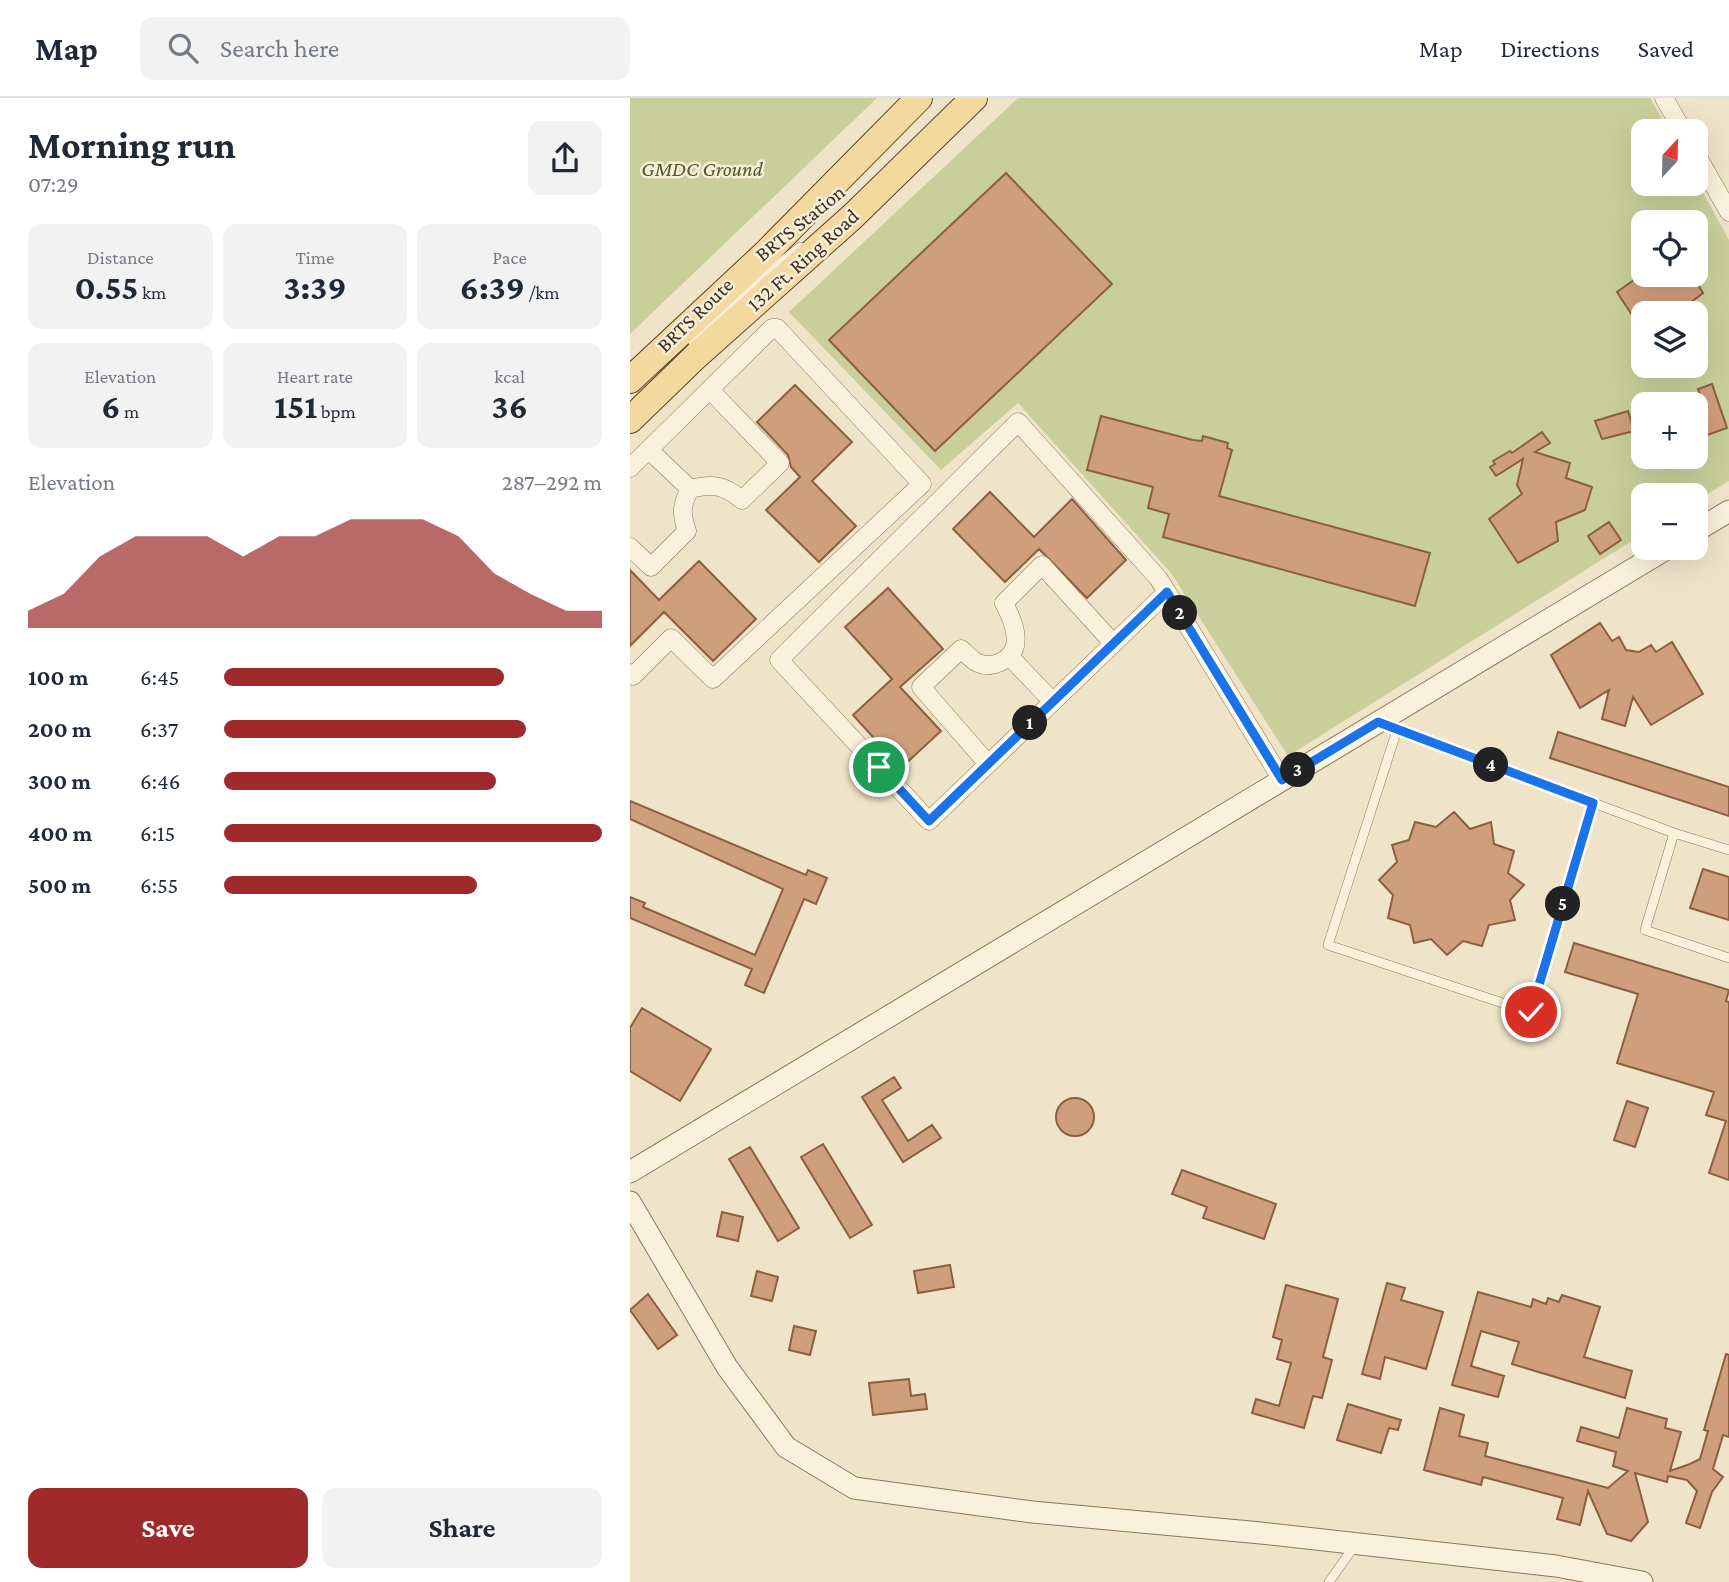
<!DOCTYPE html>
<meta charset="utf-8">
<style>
:root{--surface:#fff;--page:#f2f2f3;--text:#1f2937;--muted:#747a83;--line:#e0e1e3;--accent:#9e2a2b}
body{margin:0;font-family:"Crimson Pro",serif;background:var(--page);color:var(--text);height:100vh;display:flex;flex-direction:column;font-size:26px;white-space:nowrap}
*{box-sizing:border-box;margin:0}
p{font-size:23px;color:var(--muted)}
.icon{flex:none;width:38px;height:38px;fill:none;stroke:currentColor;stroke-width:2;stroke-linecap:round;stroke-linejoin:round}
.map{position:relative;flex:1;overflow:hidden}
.drawer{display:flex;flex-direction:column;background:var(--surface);width:630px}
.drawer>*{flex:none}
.needle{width:46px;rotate:22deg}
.tools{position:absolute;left:1001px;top:21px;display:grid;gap:14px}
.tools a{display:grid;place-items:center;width:77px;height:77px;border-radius:14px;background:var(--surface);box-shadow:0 7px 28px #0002;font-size:35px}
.pin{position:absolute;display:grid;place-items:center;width:60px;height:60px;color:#fff;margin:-30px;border:4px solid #fff;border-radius:50%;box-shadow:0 2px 7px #0007}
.km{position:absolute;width:35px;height:35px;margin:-18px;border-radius:50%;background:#222;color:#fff;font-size:19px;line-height:35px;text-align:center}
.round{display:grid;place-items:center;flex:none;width:74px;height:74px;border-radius:14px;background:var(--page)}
.headline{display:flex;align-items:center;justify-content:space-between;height:119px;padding:0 28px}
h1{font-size:38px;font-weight:700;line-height:52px}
.figures{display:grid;grid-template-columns:repeat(3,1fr);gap:10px;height:119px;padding:7px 28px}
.figures div{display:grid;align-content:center;border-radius:14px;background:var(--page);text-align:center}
.figures b{font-size:35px;font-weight:700}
.figures small{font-size:19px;font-weight:400}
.figures p{font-size:19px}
.chart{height:196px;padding:14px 28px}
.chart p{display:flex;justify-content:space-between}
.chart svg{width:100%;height:126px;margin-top:7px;fill:var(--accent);opacity:.7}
.cta{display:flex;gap:14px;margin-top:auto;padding:14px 28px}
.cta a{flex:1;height:80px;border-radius:14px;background:var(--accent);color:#fff;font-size:28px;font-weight:700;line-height:80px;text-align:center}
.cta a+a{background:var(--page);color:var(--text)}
ul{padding:0 28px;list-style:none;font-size:23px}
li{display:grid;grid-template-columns:112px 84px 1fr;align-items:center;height:52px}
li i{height:18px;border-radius:9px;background:var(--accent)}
header{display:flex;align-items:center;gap:42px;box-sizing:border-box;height:98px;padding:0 35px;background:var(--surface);border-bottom:2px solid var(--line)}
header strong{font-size:33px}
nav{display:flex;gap:38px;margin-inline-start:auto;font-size:24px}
.search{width:490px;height:63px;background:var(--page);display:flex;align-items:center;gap:18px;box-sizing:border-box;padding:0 24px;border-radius:14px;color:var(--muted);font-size:26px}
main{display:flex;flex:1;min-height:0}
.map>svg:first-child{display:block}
</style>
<header>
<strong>Map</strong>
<div class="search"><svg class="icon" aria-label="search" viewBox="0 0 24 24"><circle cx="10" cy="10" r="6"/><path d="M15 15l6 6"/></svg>Search here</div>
<nav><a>Map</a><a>Directions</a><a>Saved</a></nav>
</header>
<main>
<section class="drawer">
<div class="headline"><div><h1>Morning run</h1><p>07:29</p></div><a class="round"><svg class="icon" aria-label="share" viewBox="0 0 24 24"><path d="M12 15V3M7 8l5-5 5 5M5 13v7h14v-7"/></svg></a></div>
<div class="figures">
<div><p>Distance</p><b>0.55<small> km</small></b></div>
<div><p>Time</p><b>3:39</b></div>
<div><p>Pace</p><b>6:39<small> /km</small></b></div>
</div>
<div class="figures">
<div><p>Elevation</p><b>6<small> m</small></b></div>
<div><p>Heart rate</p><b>151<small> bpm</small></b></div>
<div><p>kcal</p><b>36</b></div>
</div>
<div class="chart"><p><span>Elevation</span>287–292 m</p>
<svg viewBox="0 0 160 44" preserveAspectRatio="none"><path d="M0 44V38L10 32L20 19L30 12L40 12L50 12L60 19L70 12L80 12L90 6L100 6L110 6L120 12L130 25L140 32L150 38L160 38V44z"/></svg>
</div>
<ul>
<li><b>100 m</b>6:45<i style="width:74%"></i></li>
<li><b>200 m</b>6:37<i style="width:80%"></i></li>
<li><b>300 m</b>6:46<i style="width:72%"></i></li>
<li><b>400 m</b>6:15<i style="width:100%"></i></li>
<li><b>500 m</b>6:55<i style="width:67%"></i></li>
</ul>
<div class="cta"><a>Save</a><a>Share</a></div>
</section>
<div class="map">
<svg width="1099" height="1484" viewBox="0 0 1099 1484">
<rect width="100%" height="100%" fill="#f0e4c8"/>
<path fill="#c9cf9b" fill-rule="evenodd" d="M0,0h247l-247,236z
M388,0h632l19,33h-26v53h53v-4l33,60v241l-33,20v-6h-53v39l-355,222 -117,-183 -153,-170 -77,67 -152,-158zM1013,124h53v53h-53zM1013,215h53v53h-53zM1013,306h53v53h-53z"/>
<path fill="#cf9f7d" stroke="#8d5f41" stroke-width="2" d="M376,75l106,111 -177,167 -106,-111z
M1011,177h51l11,18 -26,20h-34v19l-26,-40z
M1082,286l15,44 -31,11v-21l11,-4 -9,-25z
M165,287l57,57 -40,39 44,45 -37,36 -53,-52 34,-33 -9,-10 -3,-12 -31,-33z
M998,313l6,20 -32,8 -7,-18z
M471,318l92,24 9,1 1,-5 25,7 -1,5 5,2 -13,46 211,57 -15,53 -252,-69 6,-23 -21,-6 5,-21 -66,-17z
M912,334l8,11 -15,9 35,11 -4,15 26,9 -7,23 -29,12 2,19 -40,22 -29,-44 33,-25 -5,-9 6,-26 -27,17 -6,-9 5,-3 -2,-3 17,-10 2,2z
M360,394l44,45 38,-38 54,61 -39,38 -48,-49 -34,33 -52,-53z
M979,424l12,18 -21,14 -12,-18z
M69,463l57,58 -43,42 -49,-49 -34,34v-76l29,30z
M258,490l55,61 -43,38 41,44 -40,37 -48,-53 39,-36 -47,-52z
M970,525l12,18 7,-4 7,13 13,2 12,-7 5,7 16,-10 31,52 -52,31 -18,-28 -8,29 -23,-7 7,-29 -29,18 -29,-53z
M928,634l171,55v29l-179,-58z
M0,703l176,74 2,-5 19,8 -11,26 -12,-5 -40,94 -19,-8 7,-16 -122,-51v-21l15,6 -2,4 112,48 28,-66 -153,-70z
M824,714l16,17 21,-7 3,22 20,7 -6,22 16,12 -14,15 5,20 -26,5 -7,21 -19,-5 -16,14 -16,-16 -17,4 -4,-18 -22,-7 5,-23 -14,-15 18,-18 -5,-17 17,-5 6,-18 21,5z
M1073,771l26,8v43l-39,-12z
M944,845l155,47 -3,11 3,1v178l-20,-7 17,-52 -20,-6 8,-23 -97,-29 21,-69 -73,-22z
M12,910l69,41 -31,52 -50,-30v-43z
M264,979l7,11 -19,12 26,41 24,-16 9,13 -38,24 -41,-65z
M426 1019a19 19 0 1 1 38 0a19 19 0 1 1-38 0Z
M997,1003l21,7 -13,39 -21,-7z
M193,1046l49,81 -22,13 -49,-81z
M120,1049l49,81 -21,13 -49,-82z
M552,1072l94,34 -12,35 -61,-21 4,-11 -35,-13z
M92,1114l21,5 -5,24 -21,-5z
M320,1167l4,22 -36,6 -4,-22z
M127,1173l21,6 -6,24 -21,-5z
M757,1185l18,5 -4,12 42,12 -17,57 -41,-12 -5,22 -18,-5z
M656,1187l52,14 -15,58 9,3 -10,38 -9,-2 -9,32 -52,-15 4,-14 23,7 12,-43 -14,-4 5,-19 -9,-3z
M848,1194l53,15 2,-8 13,5 2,-6 11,4 3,-7 38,12 -16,50 48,14 -7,27 -113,-34 7,-22 -38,-11 -10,35 33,10 -6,21 -46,-12z
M18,1196l29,41 -19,14 -28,-39z
M164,1228l22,5 -6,24 -21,-5z
M1096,1256l3,1v82l-6,-2 -10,34 10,8 -11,15 -12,36 -14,-5 11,-32 -10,-11 -19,-4 -1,6 -32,-9 13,49 -17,19 -24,-7 -19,-43 -8,34 -23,-6 6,-21 -80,-21 -2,8 -57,-15 16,-62 24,7 -5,21 29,7 -3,13 123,32 20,-17 -15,-5 3,-14 -39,-11 4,-14 38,11 8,-30 40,11 -2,9 16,4 -11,39 20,-7 10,-5 8,-28 -4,-1z
M279,1281l2,17 14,-2 2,15 -54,6 -4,-32z
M718,1306l53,16 -3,10 -9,-2 -8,25 -44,-13z"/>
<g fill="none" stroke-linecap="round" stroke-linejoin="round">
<g stroke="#8d765c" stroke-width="10">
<path id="service" d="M140,173l30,-24
M63,244l77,-76
M762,630l282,105 55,17
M767,632l-69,215 202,67 63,-209
M1044,735l-29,97 84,28
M699,1484l26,-37"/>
</g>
<g stroke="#8d765c" stroke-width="19">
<path id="minor" d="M1034,0l19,33
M1066,56l33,58
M19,352l41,39
M0,370l142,-140h5l145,156 -209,195 -42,-41 -38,38 -3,-3
M0,449l21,20 36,-36c-6,-17 -6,-26 3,-42 23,-6 34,-4 52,11l38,-37 -69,-72
M537,494l-238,229 -150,-161 239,-238 140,156 9,14 115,188
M379,558l44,46
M358,666l-67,-77 40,-38c5,4 11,12 17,14 13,6 33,-2 37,-17 3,-15 -5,-31 -11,-43l38,-38 71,78"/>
</g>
<g stroke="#8d765c" stroke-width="23">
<path id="tertiary" d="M1066,433l33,-20
M0,1074l1038,-624
M0,1104l97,165 59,80 68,41 178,24 229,21 295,33 86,16"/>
</g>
<g stroke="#5b4430" stroke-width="28">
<path id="primary" d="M0,282l136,-127 153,-155
M0,322l65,-63 157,-140 122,-119"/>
</g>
<use href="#service" stroke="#faf1dc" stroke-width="9"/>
<use href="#minor" stroke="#faf1dc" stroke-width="18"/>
<use href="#tertiary" stroke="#faf1dc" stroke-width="21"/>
<use href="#primary" stroke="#f3d9a0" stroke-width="26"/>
</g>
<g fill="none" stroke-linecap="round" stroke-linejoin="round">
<g stroke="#fff" stroke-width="14">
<path id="route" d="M249,669l50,54 238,-229 115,188 96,-58 215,81 -62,209"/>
</g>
<use href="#route" stroke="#1a73e8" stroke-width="9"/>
</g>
<g text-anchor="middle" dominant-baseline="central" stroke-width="5" stroke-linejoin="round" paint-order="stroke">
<g font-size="21" font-style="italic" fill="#4d5a26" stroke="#f7eed8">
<text x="72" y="71">GMDC Ground</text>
</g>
<g font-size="21" fill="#3d2e20" stroke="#f7eed8">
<text transform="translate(170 125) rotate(-39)">BRTS Station</text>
<text transform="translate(173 162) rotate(-42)">132 Ft. Ring Road</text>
<text transform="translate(65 217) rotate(-44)">BRTS Route</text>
</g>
</g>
</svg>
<div class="tools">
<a><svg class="needle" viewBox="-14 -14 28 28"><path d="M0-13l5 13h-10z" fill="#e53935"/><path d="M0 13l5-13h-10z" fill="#747a83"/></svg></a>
<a><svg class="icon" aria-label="locate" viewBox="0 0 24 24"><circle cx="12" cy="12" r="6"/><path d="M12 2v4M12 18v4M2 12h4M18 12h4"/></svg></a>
<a><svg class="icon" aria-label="layers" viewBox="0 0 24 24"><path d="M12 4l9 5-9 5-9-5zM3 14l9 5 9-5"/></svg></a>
<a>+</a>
<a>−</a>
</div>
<div class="pin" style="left:249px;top:669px;background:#1e9e55"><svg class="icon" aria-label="arrive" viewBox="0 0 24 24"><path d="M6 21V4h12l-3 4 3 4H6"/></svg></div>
<div class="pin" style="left:901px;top:914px;background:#d93025"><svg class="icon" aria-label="check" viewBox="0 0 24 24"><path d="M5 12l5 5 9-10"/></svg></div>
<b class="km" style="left:400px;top:625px">1</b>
<b class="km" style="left:550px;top:515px">2</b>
<b class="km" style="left:668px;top:672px">3</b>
<b class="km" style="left:861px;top:667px">4</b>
<b class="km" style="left:933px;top:806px">5</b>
</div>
</main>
